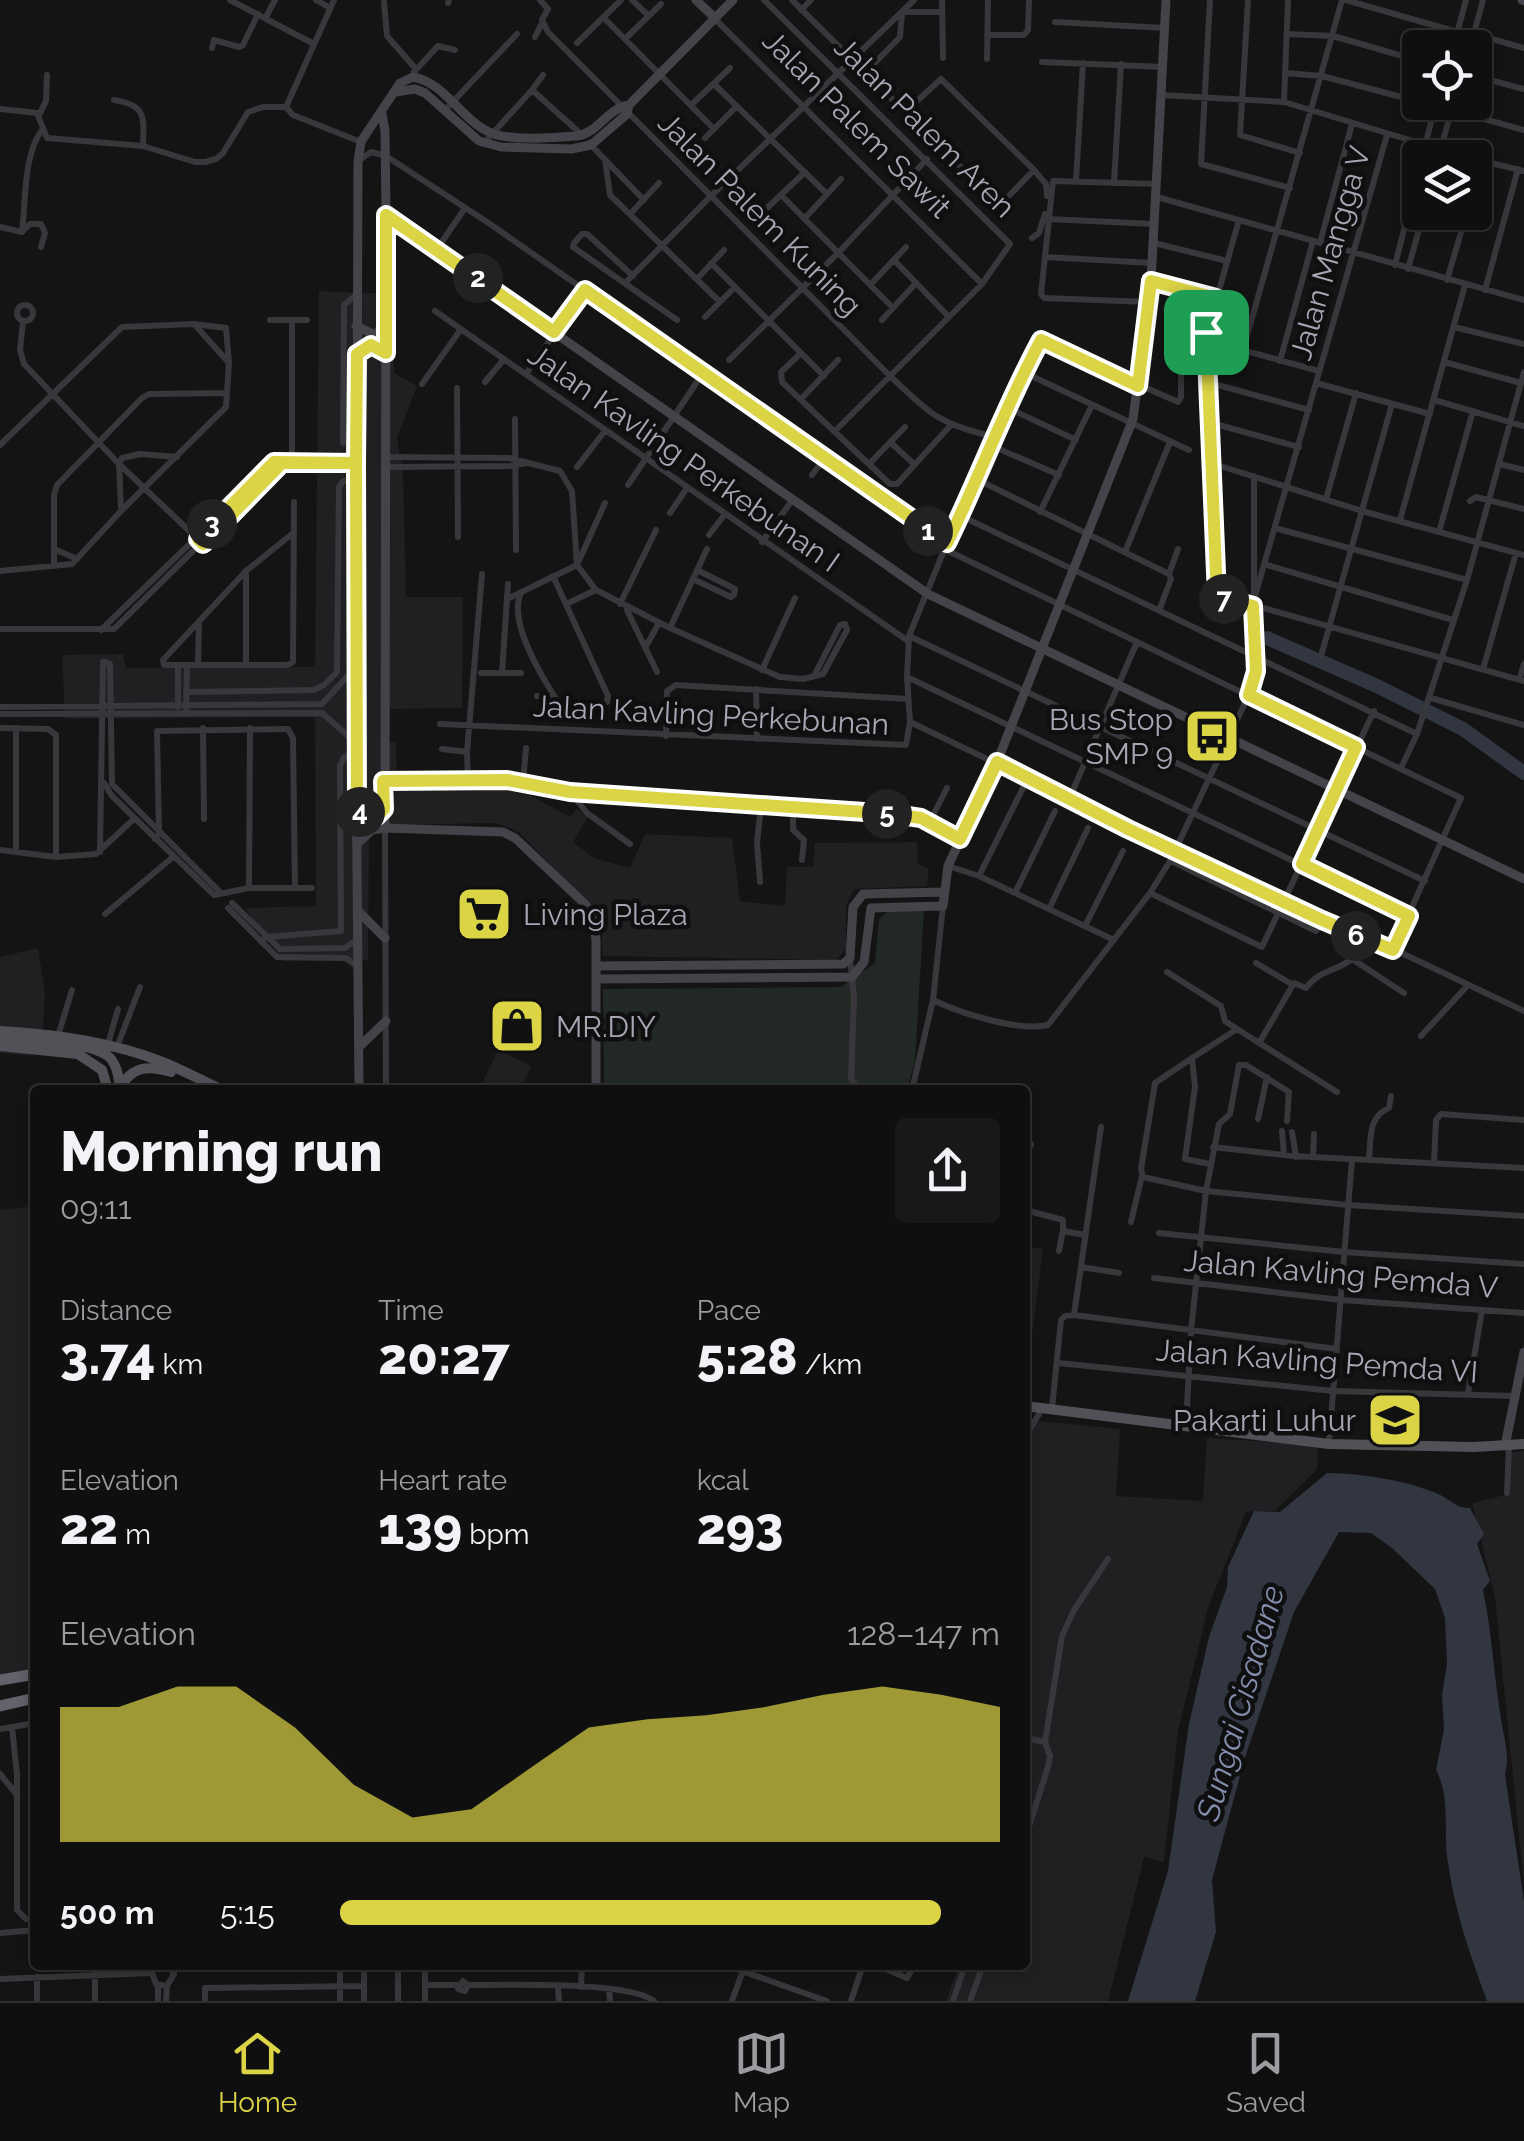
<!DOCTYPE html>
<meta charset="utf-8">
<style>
:root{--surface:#0f0f10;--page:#181819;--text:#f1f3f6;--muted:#9b9c9f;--line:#2f2f30;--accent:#dbd445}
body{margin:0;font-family:Raleway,sans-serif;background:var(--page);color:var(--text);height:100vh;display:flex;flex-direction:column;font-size:38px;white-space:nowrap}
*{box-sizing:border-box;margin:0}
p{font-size:32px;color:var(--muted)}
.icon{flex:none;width:55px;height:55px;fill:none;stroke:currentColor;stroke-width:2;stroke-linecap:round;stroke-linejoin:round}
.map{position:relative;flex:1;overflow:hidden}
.side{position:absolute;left:30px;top:1085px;width:1000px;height:885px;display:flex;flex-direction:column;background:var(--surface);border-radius:10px;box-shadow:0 5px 15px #0003,0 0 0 2px var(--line)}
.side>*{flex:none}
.tools{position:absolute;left:1402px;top:30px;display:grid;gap:20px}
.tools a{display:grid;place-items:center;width:90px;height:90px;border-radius:10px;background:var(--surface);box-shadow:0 5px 15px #0003,0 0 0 2px var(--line);font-size:50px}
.pin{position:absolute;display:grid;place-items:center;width:85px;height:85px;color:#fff;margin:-42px;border-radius:20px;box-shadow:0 5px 15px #0006}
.km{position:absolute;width:50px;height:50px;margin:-25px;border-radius:50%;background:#222;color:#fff;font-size:28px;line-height:50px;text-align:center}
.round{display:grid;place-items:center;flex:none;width:105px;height:105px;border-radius:10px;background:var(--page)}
.overview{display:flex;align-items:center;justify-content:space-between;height:170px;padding:0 30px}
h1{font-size:55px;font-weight:800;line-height:75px}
.figures{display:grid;grid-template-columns:repeat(3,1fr);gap:15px;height:170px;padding:10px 30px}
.figures div{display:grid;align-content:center}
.figures b{font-size:50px;font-weight:800}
.figures small{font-size:28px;font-weight:400}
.figures p{font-size:28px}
.chart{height:280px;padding:20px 30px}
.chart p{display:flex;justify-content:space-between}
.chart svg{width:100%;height:180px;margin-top:10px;fill:var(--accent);opacity:.7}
ul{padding:0 30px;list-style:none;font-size:32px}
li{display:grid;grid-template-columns:160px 120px 1fr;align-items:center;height:75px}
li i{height:25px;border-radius:12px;background:var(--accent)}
.dock{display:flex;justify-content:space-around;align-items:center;height:140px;border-top:2px solid var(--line);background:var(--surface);font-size:28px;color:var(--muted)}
.dock a{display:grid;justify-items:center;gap:5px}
.dock .active{color:var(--accent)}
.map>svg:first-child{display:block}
</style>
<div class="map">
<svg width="1524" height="2001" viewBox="0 0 1524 2001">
<rect width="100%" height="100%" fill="#141415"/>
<path fill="#202022" d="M319,291l74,3 1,79 23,13 -20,52 6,36 3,123h57l-1,111 -73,1v33h7l1,41 115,2 58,32 7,-8 11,8 -15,25 21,16 36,10 15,-34 87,4 8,63 45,5 2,-39h26l2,-24 102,-1 1,22 11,5 -2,17 -73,3 -8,17v43l-10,11 -233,-4 -2,-30 -8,-16 -74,-78 -23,-9 -127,2 -1,135 -85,1 -38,-53 71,-2 -1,-189 -250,2 -3,-64 61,-1 3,14 189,-1z
M38,948l7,44 -2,35 -10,29 -33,-3v-96z
M498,1050l33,16 -10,24h-42z
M35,1206v465l-35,5v-466z
M1025,1247l18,2 -18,141z
M1025,1399l5,21 90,9 -4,67 87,5 4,-63 111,7 -1,24 -41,41 -30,2 -38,96 -30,123 -14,131 -20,-5 -36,144h-162l13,-36h66z
M1524,1451v436l-29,-290 -23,-94 33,-8 2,-42z"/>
<path fill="#222925" d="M924,909l-9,152 -8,29h-303l-1,-101 238,-2 34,-24 4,-44 9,-8z"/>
<path fill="#323640" d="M1327,1473c36,1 74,6 109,20 13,5 20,16 34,15l14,26 -7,10 13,37 -7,9c9,43 11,86 18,129 3,21 9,35 4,56l19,126v100h-37c-17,-46 -32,-89 -39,-138 -5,-30 3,-66 -12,-93l8,-41 -2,-34 5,-31 -2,-46 -10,-29 -43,-41 -21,-15 -32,-1 -45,80 -49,145 -33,123 4,52 -21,69h-67l40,-130 21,-147 20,-87 18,-50 1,-20 26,-56 26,1z"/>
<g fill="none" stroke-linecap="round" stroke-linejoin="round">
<path stroke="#323640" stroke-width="14" d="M1267,638l110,48 86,43 61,44"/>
<path stroke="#38373b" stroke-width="6" d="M230,0l84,44
M316,0l14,8
M334,0l-48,107 7,8 68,27
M540,0l8,9 -6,11 6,12 342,344c36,33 44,46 93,58
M632,0l17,16
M764,0l246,244 -28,40 -146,146
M792,0l204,202h7l31,-32
M942,0l1,58
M1210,0l-9,164 89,24
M1248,0l-8,135 60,18
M1346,0l111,32
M384,2l3,34 28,32
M448,3l1,-3
M801,10l10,-10
M266,17l9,-17
M603,17l111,112
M715,19l267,265
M1055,22l110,6
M1287,34l46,2 87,25
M1474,34l50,14
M987,35h37l4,-5 1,-30
M535,37l7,-14
M625,39l36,-35
M577,43l44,-43
M212,48l2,-8 25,7 4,-2 15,-31
M1453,48l13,-48
M1470,48l13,-48
M987,59l1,-59
M1042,62l121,5
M414,72l24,-26 17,4
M865,73l35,-36 2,-25h40
M1285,73l37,3 98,26
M543,75l-11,15 49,44
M1475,76l49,13
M714,84l113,110
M1161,95l123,7 185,56
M114,100c32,5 30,16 29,46
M1284,102l4,-102
M691,105l39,-37
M0,109l37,4 10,25 96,8 52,16h10l11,-3 7,-6 25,-41 15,-5h23
M1452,110l72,20
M444,111l73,-77
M905,112l36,-33 93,91 12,14 1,12
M39,115l7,-14 1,-26
M705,138l32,-32
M589,143l55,57
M483,144l49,-54
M1422,158l14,-56
M1438,158l16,-56
M1475,159l49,12
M605,160l5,35 110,107 15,-15
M358,161l13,-9 15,4 104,68 457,319
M1076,181l7,-118
M1114,183l7,-119
M1475,183l6,-22
M781,195l111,112
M1157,197l367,103
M766,209l39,-37
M631,213l28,-30
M805,218l36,-39
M1048,219l106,5
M1239,220l-34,120 12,255 307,86
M0,227l22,5
M1032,238l7,-5 6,-19
M1154,243l73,18
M1320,243l32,-119
M41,247l4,-14 -4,-9h-11l-8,8c4,-30 1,-77 20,-102
M437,249l28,-41
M1045,257l107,6
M894,260l55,57
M711,263l113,113
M1395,265l25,-98
M1408,269l16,-57
M633,276l-46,-42h-5l-8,9 -1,4 104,73
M697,279l27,-29
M1447,280l20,-68
M1151,281l65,17
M626,282l84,-85 204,-197
M871,284l35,-37
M1485,290l33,-121
M1148,302l-104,-4 -3,-4 12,-113 104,3
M17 313a8 8 0 1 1 16 0a8 8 0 1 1-16 0Z
M435,311l473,330
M705,317l15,-15
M270,320h37
M882,320l33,-36
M23,321l-3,29 4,14 95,100 81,77
M195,325l34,38
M1454,327l70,17
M1205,340l114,31
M1243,350l99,-350
M801,353l-20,19 1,10 108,102h7l53,-58
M729,360l110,-108 88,-93
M1280,361l33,-120
M1444,362l77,21
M1025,373l164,77
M526,374l59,-84
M485,382l19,-23
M1207,382l102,28
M1316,383l114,31
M422,384l39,-55
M457,388l1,149
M802,398l36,-38
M1434,400l90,26
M1006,407l70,33
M515,419l1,131
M1208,422l91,25
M890,442l24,22
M343,443l1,-138 12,-10
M0,445l122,-118 72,-3 32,4 3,35 -3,44 -104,103 -50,54 -72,7
M990,445l69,30
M387,457l122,1 51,13 12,20 5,74 19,25 74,38 110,49 23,2 20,-5 24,-44 -2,-6
M292,463v-143
M870,463l35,-36
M1211,463l151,48 162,44
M1500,464l24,6
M386,467l124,-1 17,-3
M577,467l27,-35
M812,475l12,-16
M978,480l191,94 2,5 -11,29
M628,485l75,-112
M1326,499l30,-106
M1470,501l6,-4 48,12
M121,509l-2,-45 3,-6 18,-4 37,3
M1040,512l52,-107
M670,513l17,-25
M961,516l456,218 -16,34
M1400,520l65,-235
M1275,528l192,52
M1439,532l34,-121
M292,534l-46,37 -83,89 1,5h123l6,-3 1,-160
M709,535l16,-21
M762,542l31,-43
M54,549l23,10
M944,549l517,249 -68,151
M1125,552l45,-110
M1264,564l189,56
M54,566v-71l3,-10 85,-87 7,-4 76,-1
M1169,574l9,-25
M693,579l38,18 3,-2 1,-6 -38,-19
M1254,594v-118
M520,595c-11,30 23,84 40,110l25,6 22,-9 1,-6 -55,-120
M507,599l70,-34 28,-62
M566,604l30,-14
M620,604l36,-74
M627,610l30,62
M670,628l37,-79
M0,629h114l168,-166
M101,630l172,-167h83
M909,636l516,245
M645,648l14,-25
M1321,656l71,-252
M198,665l1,-44
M246,665v-94
M1483,669l33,-116
M762,670l33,-72
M481,673h40
M502,673l6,-89
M814,676l26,-51 5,-1
M907,677l502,239
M1519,680l5,-16
M756,689l1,50
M186,692l128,-2 10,-5 13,-13 2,-185 4,-6h13
M537,696l17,1
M1431,698l93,27
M0,707l322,-3 33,-36
M178,707v-42
M186,709l1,-44
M0,714l322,-1 33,29
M910,722l412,198 71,29 131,62
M440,724l466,21 4,-23 -3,-45 2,-41 38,-93 31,-63 28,-73 35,-66 137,61 3,-5v-31
M0,728l48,1 8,6v122l-56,-7
M203,728l1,91
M1417,734l50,-154 57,-208
M666,736l1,-45 9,-6 232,14
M442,749l25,3
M468,779l-1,-27 15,-178
M385,781l122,-1 63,12 324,22 36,7 30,18
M104,783l8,13 102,99 35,-7h63
M523,783l3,-35
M571,793l16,20 43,31
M1070,797l67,-155
M793,808v22l11,10 -2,20
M930,821l17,-33
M385,828l1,262
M155,839l4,-6 -2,-102 131,-2 5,9 2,150
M16,852v-124
M100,852l3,-190 7,2 2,120 109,109
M56,857l40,-3 39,-36
M1171,861l145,70 6,-11
M948,866l31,10 135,64
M979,876l44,-88
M760,882l-3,-39 4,-37
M249,888l1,-160
M1015,893l40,-82
M1150,893l112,54 112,-236
M232,903l48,46 65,-1 14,-10
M228,908l49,49 69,1 12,9
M1049,909l39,-81
M105,914l68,-57
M1085,926l38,-75
M1362,938l-10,21 52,34
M261,942l5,-5 75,-6 -1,-165 4,-9 12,-2
M850,959l4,39 -3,81 9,11
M1256,963l37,22
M1167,972l54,34 4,15 12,8 -45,29
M933,1000c27,13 86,32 115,25l102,-132 20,-32 84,-177c8,-29 -5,-59 1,-88l132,-461
M1237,1029l100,63
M58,1036l14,-46
M1421,1036l47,-51
M1259,1043l35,-60 12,5c13,-18 29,-16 46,-29
M108,1044l10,-35
M117,1047l23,-60
M912,1090l21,-90 10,-94
M1258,1119l9,-42
M1282,1131l2,24
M1292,1132l4,25
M1025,1138l6,6 -6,14
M1213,1147l80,9 231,12
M1313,1157l1,-23
M1369,1159c2,-20 -1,-43 20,-51l2,-12
M1434,1163l2,-43 5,-6 83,6
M1210,1164l-25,-5 10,-72 -3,-29 -37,25 -14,86 2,8 63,14 142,14 176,11
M1025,1210l38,10v11l22,4
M1131,1222l11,-46
M1159,1233l185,19 180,12
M1059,1251l4,-21
M1081,1267l38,6
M1154,1278l187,22 183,13
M1074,1315l263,34
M1074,1315l27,-188
M1058,1363l275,28 181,5
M1468,1393l14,-83
M1052,1408l9,-88 4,-4 9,-1
M1186,1426l5,-95 15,-140 13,-67 11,-10 9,-49h7l43,27 -2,29
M1025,1437l17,-28
M1329,1443l23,-284
M1507,1493l2,-47
M12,1727l5,47v136l9,9 9,-1
M0,1729l35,-6
M1025,1738l20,4 5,14 -2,11 -23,72
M1045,1742l17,-106 12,-26 34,-51
M0,1774l17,21
M0,1933l35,-3
M364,1965v36
M398,1965v36
M725,1965l102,36
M876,1965l31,13 7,-13
M152,1973l4,11 11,2 7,-12 -6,-9
M0,1979l152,-6
M158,1985v16
M425,1985h32
M468,1985l-3,6 -7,-2 5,-8 5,4c36,0 163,-4 186,16
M558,1987l1,14
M581,1987l1,-22
M609,1989l1,12
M37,2001v-24
M95,2001v-27
M166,2001l1,-15
M205,2001v-13l159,-2
M340,2001v-32
M425,2001v-36
M732,2001l13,-36
M851,2001l12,-36
M953,2001l12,-36
M970,2001l13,-36"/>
<path stroke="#444349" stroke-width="9" d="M696,0l19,18
M1522,0l2,1
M396,92l19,-3 10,4 54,48 22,6 70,2 20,-4 36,-31 2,-9 104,-105
M382,114l3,17 1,84 -1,613
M386,215l542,379 596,285
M356,326l19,9 11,-12
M357,354l14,-9 15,8
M359,809l4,6 9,2 12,-8
M357,844l15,-14 13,-2 118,4 12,6 71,67 8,18 2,17v150
M359,912l26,26
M596,966l247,-2 7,-6 3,-51 10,-13 81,-2
M596,979l256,-2 12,-15 7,-54 72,-2 5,-40 49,-104 136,-343 18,-138 15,-281
M359,1047l27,-26
M359,1090l-3,-335 2,-594 3,-19 7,-11 32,-48 13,-6c31,5 48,42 76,55 17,9 66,6 87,4 22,-2 31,-28 53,-31
M1505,1446l19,-94"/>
<path stroke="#525158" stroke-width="10" d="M0,1031c54,3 109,10 160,30 21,8 42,20 63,29
M0,1038c23,2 97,3 111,21 7,9 8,21 9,31
M0,1046l78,8 24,16 6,20
M120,1089c11,-23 28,-24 51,-17
M1025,1406l304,38 145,3 50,-3"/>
<path stroke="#62626a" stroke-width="11" d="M0,1680l35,-6
M0,1706l35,-8"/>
</g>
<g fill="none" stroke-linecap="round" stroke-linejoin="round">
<g stroke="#fff" stroke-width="20">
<path id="route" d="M1206,332l10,-34 -65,-17 -13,105 -97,-46c-36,66 -61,136 -94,203l-362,-253 -31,42 -168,-117v138l-15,-8 -14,9 -1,109 -82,-1 -76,77 5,5 79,-81h74l1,343 10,11h9l8,-8 -1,-28 124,-1 63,12 324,22 27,4 39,21 37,-77 131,67 194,91 71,30 16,-34 -107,-52 54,-117 -107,-52 7,-24 -3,-65 -36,-10 -11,-264"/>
</g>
<use href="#route" stroke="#dbd445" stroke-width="12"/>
</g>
<defs>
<g id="bus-square" transform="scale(2.875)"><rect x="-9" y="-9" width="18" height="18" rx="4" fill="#dbd445" stroke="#0f0f10"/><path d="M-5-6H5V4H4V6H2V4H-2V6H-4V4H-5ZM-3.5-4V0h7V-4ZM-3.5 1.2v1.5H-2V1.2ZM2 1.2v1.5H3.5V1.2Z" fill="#111"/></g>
<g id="supermarket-square" transform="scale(2.875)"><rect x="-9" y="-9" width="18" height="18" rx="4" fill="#dbd445" stroke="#0f0f10"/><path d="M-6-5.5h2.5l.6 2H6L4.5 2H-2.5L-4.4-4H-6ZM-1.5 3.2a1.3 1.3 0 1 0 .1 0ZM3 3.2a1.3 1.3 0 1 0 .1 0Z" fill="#111"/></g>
<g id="shop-square" transform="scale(2.875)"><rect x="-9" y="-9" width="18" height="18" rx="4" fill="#dbd445" stroke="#0f0f10"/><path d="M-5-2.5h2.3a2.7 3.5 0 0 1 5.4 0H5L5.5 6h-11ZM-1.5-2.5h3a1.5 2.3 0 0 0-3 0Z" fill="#111"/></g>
<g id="university-square" transform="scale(2.875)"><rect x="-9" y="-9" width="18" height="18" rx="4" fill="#dbd445" stroke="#0f0f10"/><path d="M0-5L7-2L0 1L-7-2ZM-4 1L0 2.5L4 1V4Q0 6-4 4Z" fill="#111"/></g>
</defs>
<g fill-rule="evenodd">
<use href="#bus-square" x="1212" y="736"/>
<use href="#supermarket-square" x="484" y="914"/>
<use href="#shop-square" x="517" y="1026"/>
<use href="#university-square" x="1395" y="1420"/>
</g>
<g text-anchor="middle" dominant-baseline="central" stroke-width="9" stroke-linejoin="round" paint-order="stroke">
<g font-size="30" fill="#a7a7b4" stroke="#0f0f10">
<text transform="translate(857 124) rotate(45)">Jalan Palem Sawit</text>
<text transform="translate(925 127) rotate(45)">Jalan Palem Aren</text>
<text transform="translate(760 214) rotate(45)">Jalan Palem Kuning</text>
<text transform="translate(1330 253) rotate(-74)">Jalan Mangga V</text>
<text transform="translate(684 458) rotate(35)">Jalan Kavling Perkebunan I</text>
<text transform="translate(711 715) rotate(3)">Jalan Kavling Perkebunan</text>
<text transform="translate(1341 1274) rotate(5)">Jalan Kavling Pemda V</text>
<text transform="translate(1317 1361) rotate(4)">Jalan Kavling Pemda VI</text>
</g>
<g font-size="30" fill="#a7a7b4" stroke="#0f0f10" text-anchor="end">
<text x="1173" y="719">Bus Stop<tspan x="1173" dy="34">SMP 9</tspan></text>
<text x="523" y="914" text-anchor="start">Living Plaza</text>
<text x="556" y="1026" text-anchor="start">MR.DIY</text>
<text x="1356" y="1420">Pakarti Luhur</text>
</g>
<g font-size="32" font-style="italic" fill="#828cab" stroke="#0f0f10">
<text transform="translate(1240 1703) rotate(-74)">Sungai Cisadane</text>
</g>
</g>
</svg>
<div class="tools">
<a><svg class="icon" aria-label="locate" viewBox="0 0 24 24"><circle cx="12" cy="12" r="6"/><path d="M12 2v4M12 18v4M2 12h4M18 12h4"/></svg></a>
<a><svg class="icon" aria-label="layers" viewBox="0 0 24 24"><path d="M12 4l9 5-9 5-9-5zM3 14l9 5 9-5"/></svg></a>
</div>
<div class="pin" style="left:1206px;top:332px;background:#1e9e55"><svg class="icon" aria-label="arrive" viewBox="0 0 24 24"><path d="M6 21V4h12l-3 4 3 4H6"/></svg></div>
<b class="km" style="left:928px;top:531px">1</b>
<b class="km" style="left:478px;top:278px">2</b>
<b class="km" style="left:212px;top:524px">3</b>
<b class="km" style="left:360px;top:812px">4</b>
<b class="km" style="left:887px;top:814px">5</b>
<b class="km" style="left:1356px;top:936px">6</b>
<b class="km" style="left:1224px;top:599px">7</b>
<section class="side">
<div class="overview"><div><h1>Morning run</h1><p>09:11</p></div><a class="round"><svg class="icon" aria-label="share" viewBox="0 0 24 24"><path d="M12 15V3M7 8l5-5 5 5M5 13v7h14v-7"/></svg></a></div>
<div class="figures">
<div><p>Distance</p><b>3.74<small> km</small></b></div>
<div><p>Time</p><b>20:27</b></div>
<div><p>Pace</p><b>5:28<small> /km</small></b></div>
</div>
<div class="figures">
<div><p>Elevation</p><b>22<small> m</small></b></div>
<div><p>Heart rate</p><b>139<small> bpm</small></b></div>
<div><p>kcal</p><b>293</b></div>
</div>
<div class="chart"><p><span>Elevation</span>128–147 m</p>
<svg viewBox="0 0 160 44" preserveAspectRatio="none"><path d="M0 44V11L10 11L20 6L30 6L40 16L50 30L60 38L70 36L80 26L90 16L100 14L110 13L120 11L130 8L140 6L150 8L160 11V44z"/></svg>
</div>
<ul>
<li><b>500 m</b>5:15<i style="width:91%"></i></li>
</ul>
</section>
</div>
<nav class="dock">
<a class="active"><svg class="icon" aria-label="home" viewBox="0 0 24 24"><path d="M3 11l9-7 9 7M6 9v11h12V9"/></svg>Home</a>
<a><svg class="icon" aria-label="map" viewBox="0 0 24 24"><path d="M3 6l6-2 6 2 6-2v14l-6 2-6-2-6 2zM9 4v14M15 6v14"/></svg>Map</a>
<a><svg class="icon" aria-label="saved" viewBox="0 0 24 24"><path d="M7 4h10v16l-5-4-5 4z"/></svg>Saved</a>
</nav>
